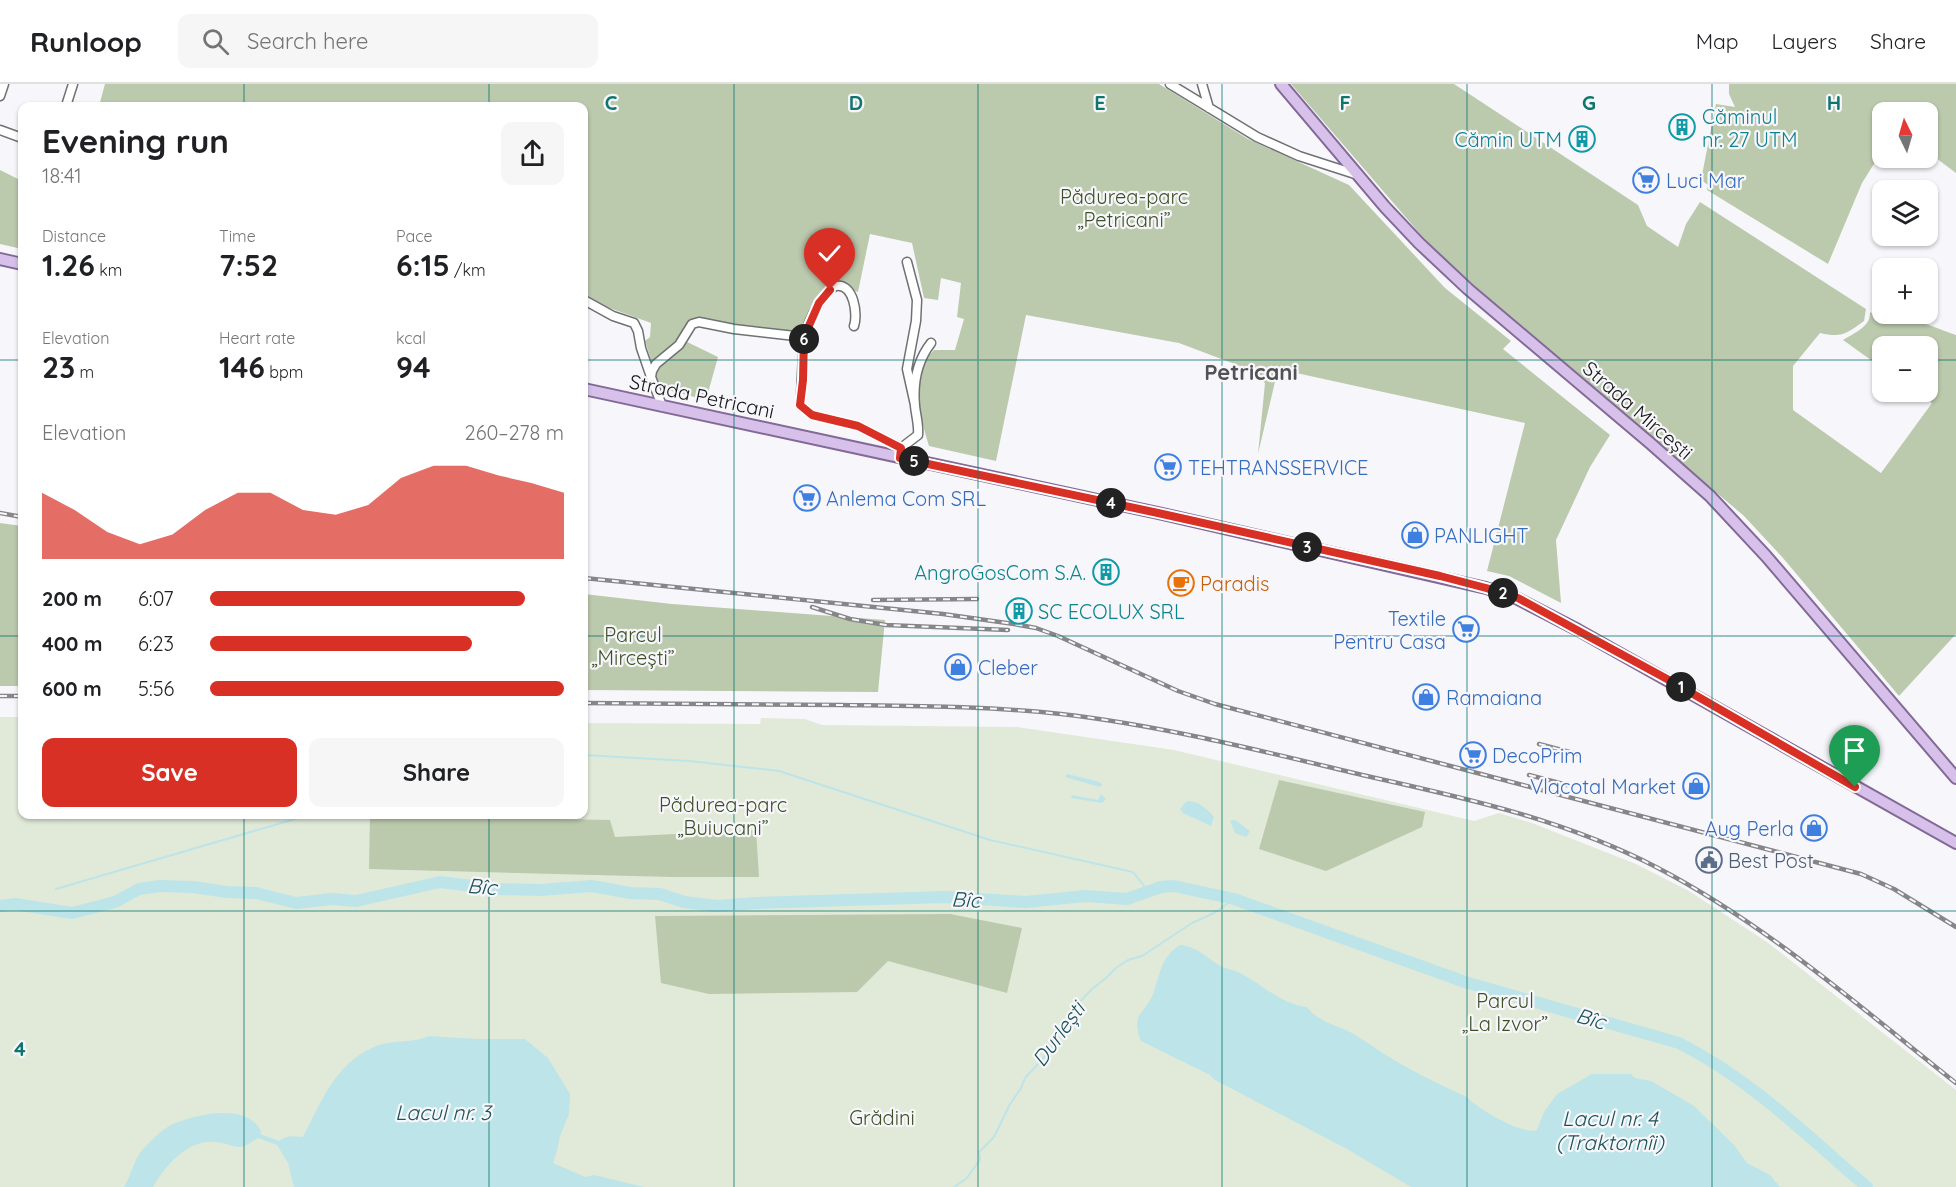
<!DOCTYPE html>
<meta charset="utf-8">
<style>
:root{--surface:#fff;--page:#f6f6f6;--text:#202124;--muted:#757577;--line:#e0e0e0;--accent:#d93025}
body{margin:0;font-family:Quicksand,sans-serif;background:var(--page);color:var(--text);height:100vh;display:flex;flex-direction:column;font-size:22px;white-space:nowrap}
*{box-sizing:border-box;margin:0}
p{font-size:20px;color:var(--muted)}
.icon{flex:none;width:33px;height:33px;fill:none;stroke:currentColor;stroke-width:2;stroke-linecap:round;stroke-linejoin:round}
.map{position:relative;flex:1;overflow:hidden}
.details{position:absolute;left:18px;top:18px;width:570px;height:717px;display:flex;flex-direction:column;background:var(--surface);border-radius:12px;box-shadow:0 2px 4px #0004}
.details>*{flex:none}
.needle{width:39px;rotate:355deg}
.tools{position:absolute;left:1872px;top:18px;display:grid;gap:12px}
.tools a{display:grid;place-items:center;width:66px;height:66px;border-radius:12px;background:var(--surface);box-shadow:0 2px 4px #0004;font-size:30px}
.pin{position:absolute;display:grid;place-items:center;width:51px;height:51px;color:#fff;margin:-62px -26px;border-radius:50% 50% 50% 0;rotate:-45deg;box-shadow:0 0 6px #0007}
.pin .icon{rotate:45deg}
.km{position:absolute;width:30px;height:30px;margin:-15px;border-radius:50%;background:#222;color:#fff;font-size:16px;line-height:30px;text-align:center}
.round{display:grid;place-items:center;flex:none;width:63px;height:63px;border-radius:12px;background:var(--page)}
.head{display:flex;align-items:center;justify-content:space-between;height:102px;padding:0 24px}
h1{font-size:33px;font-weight:700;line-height:45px}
.stats{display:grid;grid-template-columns:repeat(3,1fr);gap:9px;height:102px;padding:6px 24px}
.stats div{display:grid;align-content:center}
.stats b{font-size:30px;font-weight:700}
.stats small{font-size:16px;font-weight:400}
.stats p{font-size:16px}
.chart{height:168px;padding:12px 24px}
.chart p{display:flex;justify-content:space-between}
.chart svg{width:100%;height:108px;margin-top:6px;fill:var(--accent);opacity:.7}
.button{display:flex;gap:12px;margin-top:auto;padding:12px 24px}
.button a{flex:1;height:69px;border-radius:12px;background:var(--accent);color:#fff;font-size:24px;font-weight:700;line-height:69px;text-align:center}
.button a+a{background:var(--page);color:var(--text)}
ul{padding:0 24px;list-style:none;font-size:20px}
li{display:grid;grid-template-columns:96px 72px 1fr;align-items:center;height:45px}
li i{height:15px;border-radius:8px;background:var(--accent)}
header{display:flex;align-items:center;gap:36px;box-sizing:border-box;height:84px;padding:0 30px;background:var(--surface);border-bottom:2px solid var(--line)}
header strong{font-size:28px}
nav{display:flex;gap:33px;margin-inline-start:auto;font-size:21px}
.search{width:420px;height:54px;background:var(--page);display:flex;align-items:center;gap:15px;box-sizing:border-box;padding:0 21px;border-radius:12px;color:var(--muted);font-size:22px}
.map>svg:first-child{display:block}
</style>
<header>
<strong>Runloop</strong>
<div class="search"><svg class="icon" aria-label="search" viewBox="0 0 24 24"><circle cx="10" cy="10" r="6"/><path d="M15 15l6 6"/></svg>Search here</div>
<nav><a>Map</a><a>Layers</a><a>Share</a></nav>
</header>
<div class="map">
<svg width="1956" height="1103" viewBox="0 0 1956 1103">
<rect width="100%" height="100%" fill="#f7f7fb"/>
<path fill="#e1ead8" d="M0,633h22v97h562v-91l176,1 1,-6 44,1 17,6 195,2 157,23 300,71 25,-8 33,10 104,41 53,27 78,51 189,148v97h-1956z"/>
<path fill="#bbc9ad" d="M105,0h1054l89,55 101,46 96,103 66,53 -8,8 107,86 -20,32 -34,73 5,63 -52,-27 -22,-5 38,-148 -247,-54 -20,85 7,-71 -25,-17 -61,-23 -153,-28 -30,146 -67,-15c-9,-29 -20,-73 5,-96h21l9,-31 -7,-2 4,-34 -20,-5 -3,22 -14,-2 -12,-55 -42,-9 -12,58 -24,-9 -19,19 -11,29 -48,-2 -64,-9 -11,19 37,18 -12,43 -46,-12 -15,-47 5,-4 1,-14 -44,-16 -23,-12v-189h-485z
M1291,0h163l184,121 9,21 31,21 8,-23 14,-22 166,107 -2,12c-18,13 -22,17 -44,12l-27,33v44l88,63 51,-70 -16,-11h12v-46h-46v22l-39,-28c11,-7 28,-13 27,-28l5,3c18,-7 59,13 81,20v299l-57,62 -116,-138 -39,-42 -224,-190 -87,-77z
M1729,0h227v89l-28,-21v-40h-46v39l-20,32 -34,81 -121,-74 1,-5 -7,-5 15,-76 19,3 -6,-13z
M0,86l22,11v68l-22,-5z
M0,439l22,3v160h-22z
M584,510l88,10 213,16 -7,72 -294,-2z
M1279,696l146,32 -3,15 -96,44 -67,-22z
M370,731l240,5 5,17 141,-7 3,47h-87l-303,-8z
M950,830l72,14 -15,65 -119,-32 -31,31 -148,2 -48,-11 -6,-67z"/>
<path fill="#bde4e9" d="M1067,690l33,8 2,3 -2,2 -35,-10z
M1101,710l5,5 -4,4 -31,-5 1,-3 26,5z
M1187,717c10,-1 21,8 27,16l-3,9 -28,-13 -3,-4z
M1235,736l15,11 -4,6 -11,-4 -5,-12z
M1180,861c17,1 28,14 42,22 6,2 12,3 18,6 22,11 42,32 67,34 10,14 28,18 43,25 11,6 21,13 31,20 27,17 57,32 86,45 9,11 57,39 70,33l7,-18 13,-18 35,-20h39l4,4 16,3 43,25 40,39 13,18 23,12 10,12h-369l-64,-38 -132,-69 -5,-5 -69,-34c-3,-6 -5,-15 -3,-23 4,-8 12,-15 15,-24 7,-19 8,-38 27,-49z
M429,952l49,3h47l23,19 22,36 -1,20 -9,22 -3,15 -4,12 32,14 9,-2 50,12h-350l-6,-24 -11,-18 -19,-7c-23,16 -20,6 -43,4 -27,-3 -50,24 -62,45h-29c7,-11 10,-28 19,-38 8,-8 18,-19 28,-24 24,-11 76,-23 90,6l-1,3 19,7c8,-6 14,-5 24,-4 18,-35 32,-73 71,-90 18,-8 37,-3 55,-11z"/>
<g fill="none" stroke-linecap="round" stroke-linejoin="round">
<path stroke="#bde4e9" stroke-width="2" d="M584,671l105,6 90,10 211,69 143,32 15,19
M56,805l256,-75
M954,1103l12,-8 14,-19 -1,-8 15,-15 15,-31 12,-18 4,-10 26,-28 2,-10 16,-20 4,-11 19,-20 14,-11 10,-10 12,-8 14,-4 50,-33 22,-10 20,-14"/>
<path stroke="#bde4e9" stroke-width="12" d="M0,822l15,-2 57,9 43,-11 24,-13 21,-3 33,1 34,5 29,1 40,10 36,-4 24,2 84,-19 56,7 45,1 51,-4 38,7 30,1 24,8 33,4 39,-3 189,-6 81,5 59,-6 42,3 34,-12 13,-1 60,13 231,83 214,61c73,37 127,92 188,144"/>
<g stroke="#707174" stroke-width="11">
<path id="minor" d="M1170,0l87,53 42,19 59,19
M1202,0l7,24
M0,12l4,-12
M66,22l7,-22
M0,46l22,8
M907,178l10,38 -1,21 -9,48 8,36
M584,216l29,16 21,7 4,8 3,17 10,29
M854,242c4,-11 0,-43 -18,-40 -10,3 -23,27 -27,37 -8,20 -6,58 -9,82l12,10 46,11 43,22
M662,322l-11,-29 1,-6 4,-7 23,-19 13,-21 7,-2 35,7 70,8
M901,367v-3l17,-13c1,-10 -2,-19 -3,-29 -2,-22 2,-45 16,-63"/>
</g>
<g stroke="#826997" stroke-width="14">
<path id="major" d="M1281,0l104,123 34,36 49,46 182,154 60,53 56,60 190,222
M0,175l22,5
M584,305l574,124 328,75 32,11 60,31 378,213"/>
</g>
<use href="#minor" stroke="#fff" stroke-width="8"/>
<use href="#major" stroke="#d7c0ea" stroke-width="10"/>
<g stroke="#868689" stroke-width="4.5">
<path id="rail" d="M0,429l22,4
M584,494l359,36 71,10 22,4 22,8 120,55 37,13 646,170 33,15 62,38
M873,516l104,-1
M812,523l38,12 36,6 122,5
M0,612h22
M584,619c85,1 171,1 257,2 74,1 147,1 220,9 105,12 208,39 310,63 99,22 197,44 287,91 109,57 202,139 298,215
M1539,660l38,10
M1529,691l38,10"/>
</g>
<use href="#rail" stroke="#f7f7fb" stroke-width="2" stroke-dasharray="7" stroke-linecap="butt"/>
</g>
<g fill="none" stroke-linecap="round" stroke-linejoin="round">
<g stroke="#fff" stroke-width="12">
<path id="route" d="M830,206l-11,13 -15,34 -1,43 -3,25 12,10 46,11 43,22 -1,10 258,55 282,63 46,12 32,10 149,81 188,108"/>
</g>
<use href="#route" stroke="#d93025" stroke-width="8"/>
</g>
<path fill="none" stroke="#0f766e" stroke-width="1.5" stroke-opacity="0.55" d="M244,0v22M489,0v22M734,0v1103M978,0v1103M1222,0v1103M1467,0v1103M1712,0v1103M0,276h22M584,276h1298M1928,276h28M0,552h22M584,552h1372M244,730v373M489,730v373M0,827h1956"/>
<defs>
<g id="building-ring" transform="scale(1.35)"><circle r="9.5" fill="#f7f7fb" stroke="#0f9aa8" stroke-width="1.5"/><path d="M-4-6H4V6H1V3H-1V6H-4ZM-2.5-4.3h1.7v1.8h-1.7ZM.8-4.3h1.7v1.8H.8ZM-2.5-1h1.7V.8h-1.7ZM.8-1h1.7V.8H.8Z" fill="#0f9aa8"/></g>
<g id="supermarket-ring" transform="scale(1.35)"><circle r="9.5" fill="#f7f7fb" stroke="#3f7fe0" stroke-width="1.5"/><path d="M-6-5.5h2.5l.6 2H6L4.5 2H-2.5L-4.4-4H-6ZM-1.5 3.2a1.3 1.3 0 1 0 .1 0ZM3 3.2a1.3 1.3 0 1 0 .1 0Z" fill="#3f7fe0"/></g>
<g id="shop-ring" transform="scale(1.35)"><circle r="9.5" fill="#f7f7fb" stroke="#3f7fe0" stroke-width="1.5"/><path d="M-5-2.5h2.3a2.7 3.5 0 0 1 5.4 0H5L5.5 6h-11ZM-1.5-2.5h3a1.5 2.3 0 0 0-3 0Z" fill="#3f7fe0"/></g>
<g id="cafe-ring" transform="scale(1.35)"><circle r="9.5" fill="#f7f7fb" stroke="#e8710a" stroke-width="1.5"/><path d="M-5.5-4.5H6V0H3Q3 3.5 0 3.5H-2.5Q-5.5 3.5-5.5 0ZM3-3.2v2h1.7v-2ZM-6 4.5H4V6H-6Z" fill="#e8710a"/></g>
<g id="civic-ring" transform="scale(1.35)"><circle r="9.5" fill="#f7f7fb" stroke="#5c6f8a" stroke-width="1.5"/><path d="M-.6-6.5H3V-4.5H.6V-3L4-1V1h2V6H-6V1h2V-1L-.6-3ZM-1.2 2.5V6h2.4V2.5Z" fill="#5c6f8a"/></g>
</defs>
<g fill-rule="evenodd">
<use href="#building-ring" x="1682" y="43"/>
<use href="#building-ring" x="1582" y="55"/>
<use href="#supermarket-ring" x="1646" y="96"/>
<use href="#supermarket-ring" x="1168" y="383"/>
<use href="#supermarket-ring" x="807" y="414"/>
<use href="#shop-ring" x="1415" y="451"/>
<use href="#building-ring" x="1106" y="488"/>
<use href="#cafe-ring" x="1181" y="499"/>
<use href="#building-ring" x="1019" y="527"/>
<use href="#supermarket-ring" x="1466" y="545"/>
<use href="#shop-ring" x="958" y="583"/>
<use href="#shop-ring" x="1426" y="613"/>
<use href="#supermarket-ring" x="1473" y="671"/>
<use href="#shop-ring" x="1696" y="702"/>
<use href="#shop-ring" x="1814" y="744"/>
<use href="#civic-ring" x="1709" y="776"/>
</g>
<g text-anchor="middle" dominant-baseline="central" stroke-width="4.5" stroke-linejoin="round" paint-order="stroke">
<g font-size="20" fill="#0d838f" stroke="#f7f7fb" text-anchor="start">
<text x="1702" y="32">Căminul<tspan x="1702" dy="23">nr. 27 UTM</tspan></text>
<text x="1562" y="55" text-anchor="end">Cămin UTM</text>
<text x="1086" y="488" text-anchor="end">AngroGosCom S.A.</text>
<text x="1038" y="527">SC ECOLUX SRL</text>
</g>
<g font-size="20" fill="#366cbe" stroke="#f7f7fb" text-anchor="start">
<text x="1666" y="96">Luci Mar</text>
<text x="1188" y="383">TEHTRANSSERVICE</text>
<text x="826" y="414">Anlema Com SRL</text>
<text x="1434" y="451">PANLIGHT</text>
<text x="1446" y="534" text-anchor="end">Textile<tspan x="1446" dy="23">Pentru Casa</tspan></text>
<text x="978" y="583">Cleber</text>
<text x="1446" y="613">Ramaiana</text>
<text x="1492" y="671">DecoPrim</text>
<text x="1676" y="702" text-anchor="end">Vlacotal Market</text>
<text x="1794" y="744" text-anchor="end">Aug Perla</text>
</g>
<g font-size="20" fill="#3e5125" stroke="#f7f7fb">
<text x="1124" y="112">Pădurea-parc<tspan x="1124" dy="23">„Petricani”</tspan></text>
<text x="633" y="550">Parcul<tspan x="633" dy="23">„Mircești”</tspan></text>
<text x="723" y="720">Pădurea-parc<tspan x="723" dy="23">„Buiucani”</tspan></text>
<text x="1505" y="916">Parcul<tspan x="1505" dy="23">„La Izvor”</tspan></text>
<text x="882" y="1033">Grădini</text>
</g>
<g font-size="20" fill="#161618" stroke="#f7f7fb">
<text transform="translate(702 312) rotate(12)">Strada Petricani</text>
<text transform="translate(1638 326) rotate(41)">Strada Mircești</text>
</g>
<g font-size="20" fill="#c56008" stroke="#f7f7fb" text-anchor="start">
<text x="1200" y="499">Paradis</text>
</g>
<g font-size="20" fill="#4e5e75" stroke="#f7f7fb" text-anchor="start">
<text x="1728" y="776">Best Post</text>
</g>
<g font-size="21" font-style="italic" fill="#1c5258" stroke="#f7f7fb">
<text transform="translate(482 802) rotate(5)">Bîc</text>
<text transform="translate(966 815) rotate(3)">Bîc</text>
<text transform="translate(1591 934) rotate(16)">Bîc</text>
<text transform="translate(1058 950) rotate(-54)">Durlești</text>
<text x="443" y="1028">Lacul nr. 3</text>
<text x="1610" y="1034">Lacul nr. 4<tspan x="1610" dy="24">(Traktornîi)</tspan></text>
</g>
<g font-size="22" font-weight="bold" fill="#525255" stroke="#f7f7fb">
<text x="1251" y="288">Petricani</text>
</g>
</g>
<g font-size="20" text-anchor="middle" font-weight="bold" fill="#0f766e" stroke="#f7f7fb" stroke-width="4.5" stroke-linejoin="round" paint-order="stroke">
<text x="611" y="26">C</text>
<text x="856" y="26">D</text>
<text x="1100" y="26">E</text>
<text x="1345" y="26">F</text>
<text x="1589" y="26">G</text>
<text x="1834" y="26">H</text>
<text x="20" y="972">4</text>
</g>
</svg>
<div class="tools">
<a><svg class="needle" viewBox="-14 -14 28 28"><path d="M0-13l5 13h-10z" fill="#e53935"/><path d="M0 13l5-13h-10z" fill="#757577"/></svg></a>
<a><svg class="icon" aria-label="layers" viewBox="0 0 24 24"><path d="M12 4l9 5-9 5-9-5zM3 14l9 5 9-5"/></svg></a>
<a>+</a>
<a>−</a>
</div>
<div class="pin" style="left:1855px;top:703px;background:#1e9e55"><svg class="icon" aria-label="arrive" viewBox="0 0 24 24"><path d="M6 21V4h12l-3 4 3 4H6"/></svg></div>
<div class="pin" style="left:830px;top:206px;background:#d93025"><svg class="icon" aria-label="check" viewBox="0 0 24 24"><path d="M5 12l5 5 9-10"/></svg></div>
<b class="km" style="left:1681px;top:603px">1</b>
<b class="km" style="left:1503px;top:509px">2</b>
<b class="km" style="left:1307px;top:463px">3</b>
<b class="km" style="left:1111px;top:419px">4</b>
<b class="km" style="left:914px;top:377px">5</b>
<b class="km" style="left:804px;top:255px">6</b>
<section class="details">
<div class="head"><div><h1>Evening run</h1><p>18:41</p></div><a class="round"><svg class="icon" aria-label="share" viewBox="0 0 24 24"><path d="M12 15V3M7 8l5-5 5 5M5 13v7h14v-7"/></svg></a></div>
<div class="stats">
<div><p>Distance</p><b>1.26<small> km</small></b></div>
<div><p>Time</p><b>7:52</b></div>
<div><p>Pace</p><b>6:15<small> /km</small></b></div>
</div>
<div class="stats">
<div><p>Elevation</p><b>23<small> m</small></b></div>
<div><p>Heart rate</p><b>146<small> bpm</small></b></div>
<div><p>kcal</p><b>94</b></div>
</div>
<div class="chart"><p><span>Elevation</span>260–278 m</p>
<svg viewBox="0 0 160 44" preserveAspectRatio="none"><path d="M0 44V17L10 24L20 33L30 38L40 34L50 24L60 17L70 17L80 24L90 26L100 22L110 11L120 6L130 6L140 10L150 13L160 17V44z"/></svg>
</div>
<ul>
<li><b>200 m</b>6:07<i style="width:89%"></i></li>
<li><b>400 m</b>6:23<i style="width:74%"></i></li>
<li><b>600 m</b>5:56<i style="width:100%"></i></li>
</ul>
<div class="button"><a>Save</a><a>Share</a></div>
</section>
</div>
